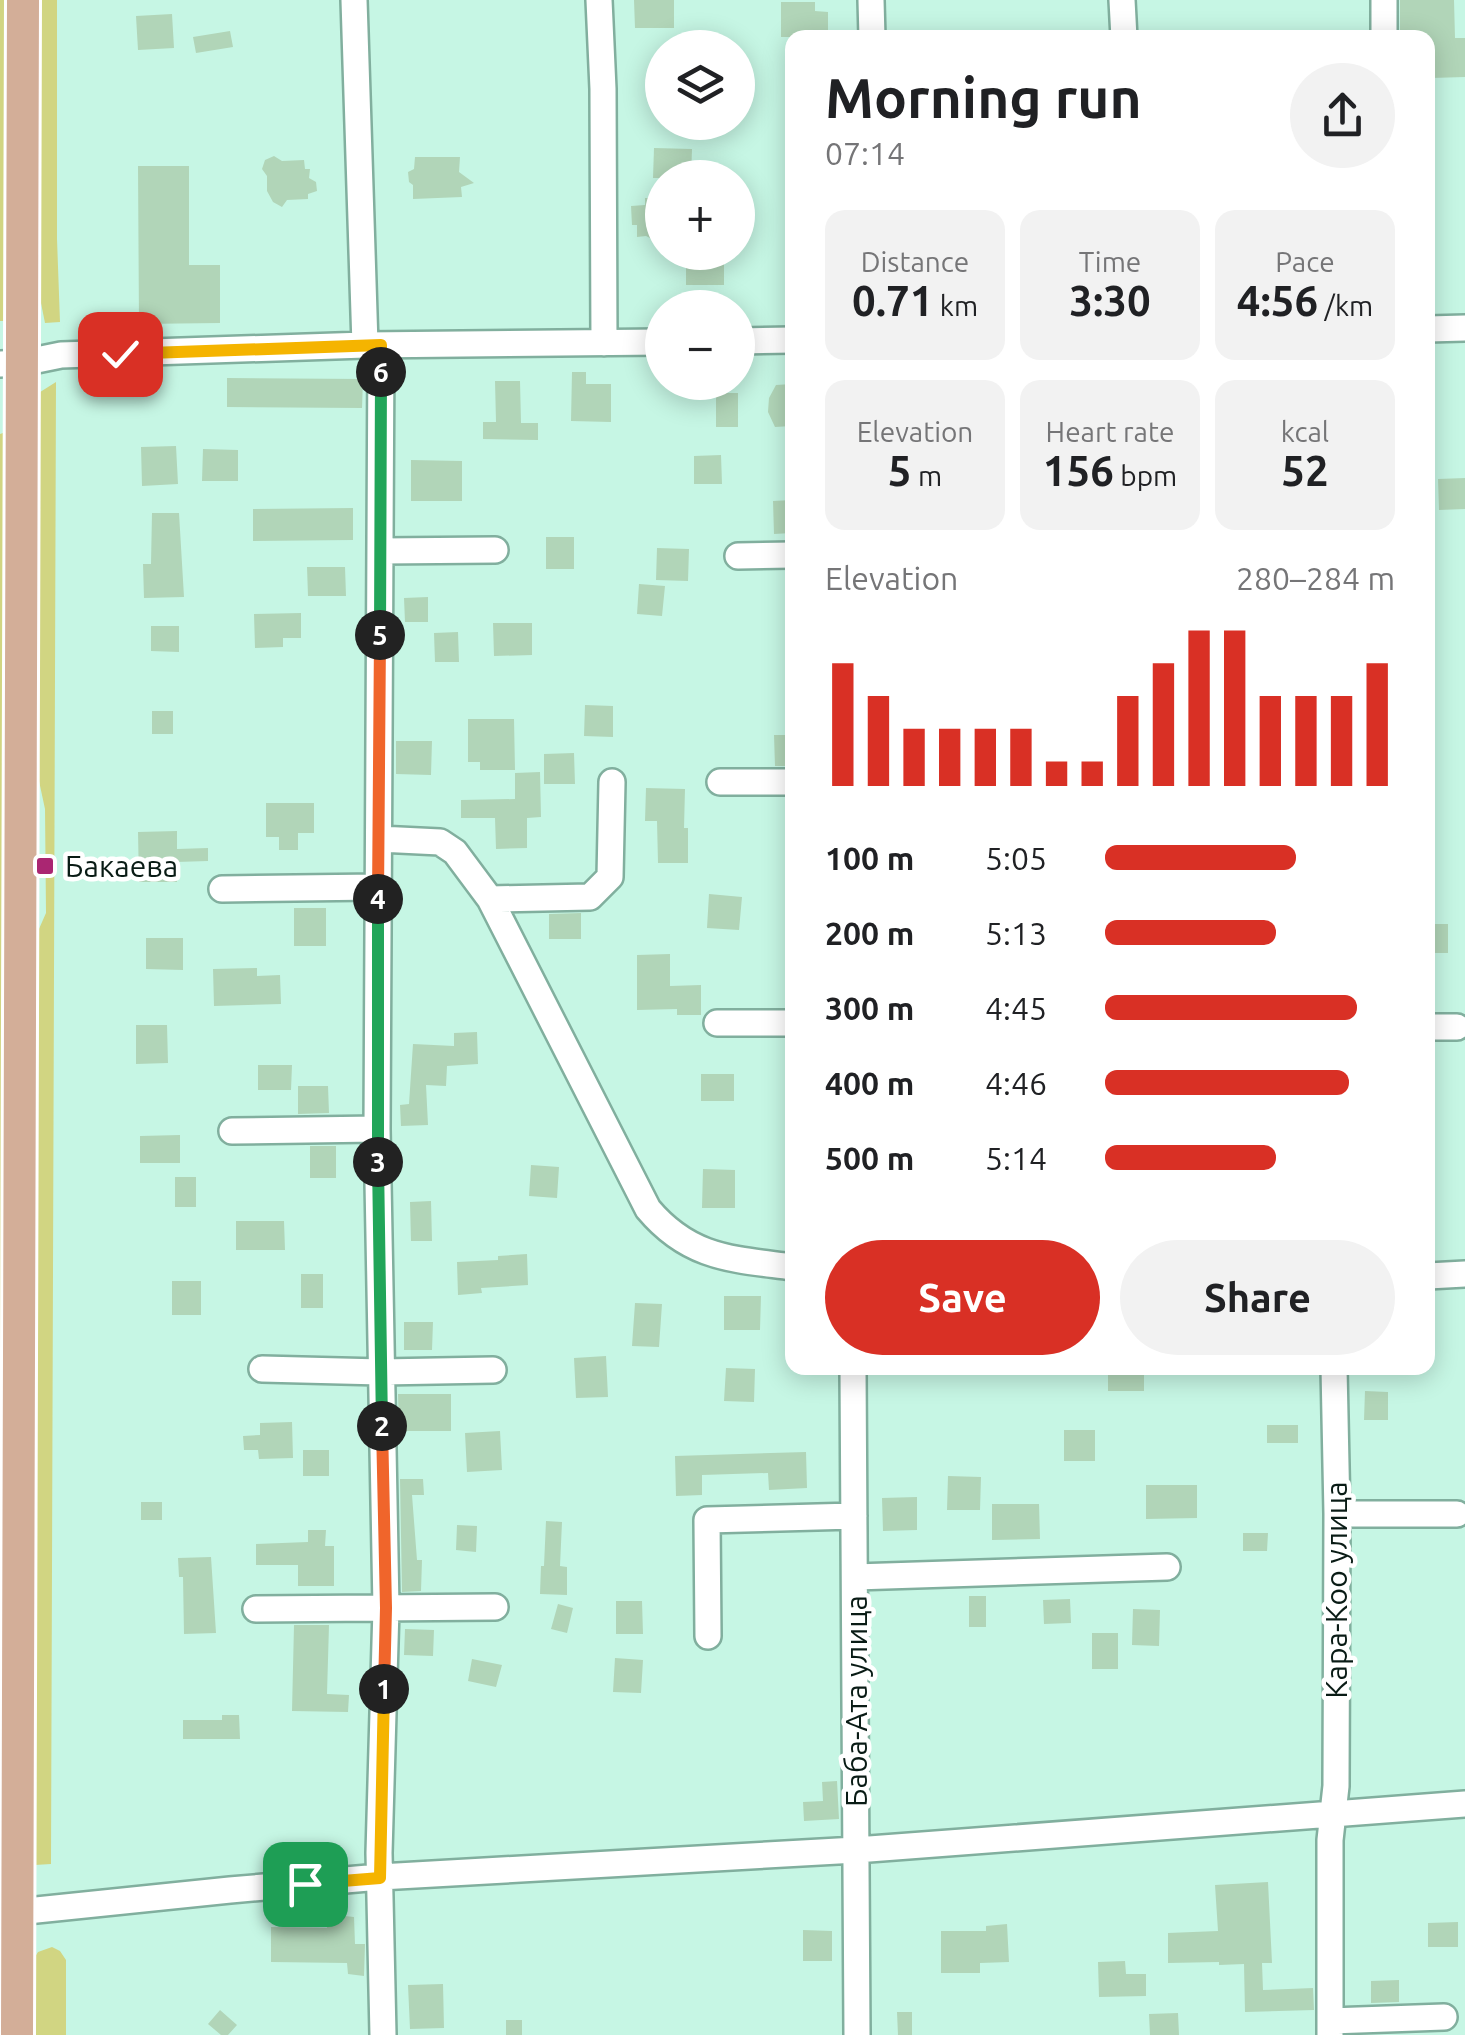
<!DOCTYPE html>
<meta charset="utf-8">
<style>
:root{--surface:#fff;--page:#f2f2f2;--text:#202124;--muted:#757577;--accent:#d93025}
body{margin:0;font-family:Ubuntu,sans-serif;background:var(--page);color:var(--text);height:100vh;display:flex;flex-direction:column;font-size:38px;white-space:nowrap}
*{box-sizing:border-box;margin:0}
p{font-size:32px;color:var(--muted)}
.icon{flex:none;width:55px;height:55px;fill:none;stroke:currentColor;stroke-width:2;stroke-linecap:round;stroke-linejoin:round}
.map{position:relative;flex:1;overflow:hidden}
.details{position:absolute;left:785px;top:30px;width:650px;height:1345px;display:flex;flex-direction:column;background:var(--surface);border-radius:20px;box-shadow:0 5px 25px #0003}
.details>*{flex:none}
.controls{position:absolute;left:645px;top:30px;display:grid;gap:20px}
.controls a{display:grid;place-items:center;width:110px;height:110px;border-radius:50%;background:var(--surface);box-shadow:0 5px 25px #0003;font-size:50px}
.pin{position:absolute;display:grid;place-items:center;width:85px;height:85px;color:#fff;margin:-42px;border-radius:20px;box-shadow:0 5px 15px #0006}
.km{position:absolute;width:50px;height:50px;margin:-25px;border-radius:50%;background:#222;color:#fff;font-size:28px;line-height:50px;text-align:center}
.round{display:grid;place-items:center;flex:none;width:105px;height:105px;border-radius:52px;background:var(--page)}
.overview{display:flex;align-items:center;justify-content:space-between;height:170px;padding:0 40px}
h1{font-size:55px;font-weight:700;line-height:75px}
.stats{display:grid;grid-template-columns:repeat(3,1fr);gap:15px;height:170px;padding:10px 40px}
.stats div{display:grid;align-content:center;border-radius:20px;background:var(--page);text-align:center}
.stats b{font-size:42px;font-weight:700}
.stats small{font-size:28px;font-weight:400}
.stats p{font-size:28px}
.chart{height:280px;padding:20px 40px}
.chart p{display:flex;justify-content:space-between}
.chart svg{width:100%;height:180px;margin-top:10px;stroke:var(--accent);stroke-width:6}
.button{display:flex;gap:20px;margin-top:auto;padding:20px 40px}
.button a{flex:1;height:115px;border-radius:60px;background:var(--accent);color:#fff;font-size:40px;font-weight:700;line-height:115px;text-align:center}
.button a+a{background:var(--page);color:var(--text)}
ul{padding:0 40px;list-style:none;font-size:32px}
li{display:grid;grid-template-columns:160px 120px 1fr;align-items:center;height:75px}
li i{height:25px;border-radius:12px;background:var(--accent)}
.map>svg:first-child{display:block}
</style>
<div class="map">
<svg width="1465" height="2035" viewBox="0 0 1465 2035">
<rect width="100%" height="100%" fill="#c6f6e4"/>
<path fill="#d1d582" d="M0,0h8v321h-8z
M39,0h18v239l3,83 -15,1 -7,-35z
M56,382l-5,1482 -16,1v-927l11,-25 -1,-104 -9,-42 1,-373z
M3,433l3,4 -6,1424v-1427z
M52,1947l8,4 6,9v75h-34v-73l6,-10z"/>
<path fill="#b1d5b8" d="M634,0h40v28h-39z
M1400,0h54l1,38h10v39l-34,1 -1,-38h-2v-2h-28z
M781,2h34v9l13,1v25h-47z
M172,14l2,34 -36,2 -2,-34z
M230,31l3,16 -37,6 -3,-16z
M654,148l38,1 -1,29h-38z
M274,156l8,5 22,-1 1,9h5l-1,9 7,4 1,9 -9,3v5l-21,1 -5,7 -9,-5 -6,-11v-15l-5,-7 3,-9z
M415,157h45l-1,15 15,11 -13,4 1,10 -49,2v-14l-4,-3 -1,-10 6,-3z
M138,166h51v99h31v58l-81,1z
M645,198h17v46l-16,-8 -9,1v-12h-5l-1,-19 14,-1z
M686,252h38v33h-38z
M572,372h14v12h25v38l-40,-1z
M227,378l136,1 -1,29 -135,-1z
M495,381h25l1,42h17v17l-55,-1v-17h13z
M792,384v42l-17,1 -7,-15 1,-14 7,-13z
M716,393h22v34h-22z
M176,446l2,38 -36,2 -1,-39z
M203,449l35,1v31h-36z
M721,455l1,29h-28v-28z
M411,460l51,1v40h-51z
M1465,478v31l-26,1 -1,-31z
M792,500v33l-18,1 -1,-33z
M353,508v32l-100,1v-32z
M152,513h27l5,84 -40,1 -1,-34h8z
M546,537h28v32h-28z
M657,548l32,1 -1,32 -32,-1z
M307,567h38l1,29h-38z
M639,584l26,2 -3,30 -25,-2z
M428,597v25h-23l-1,-24z
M301,613v25h-18v9l-28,1 -1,-34z
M493,623h39v32l-38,1z
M151,626h28v26l-28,-1z
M458,632l1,30h-24l-1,-29z
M585,705l28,1v31l-29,-1z
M152,711h21v23h-21z
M468,719h46l1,51h-35v-8h-12z
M774,735h18v31h-17z
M396,741h36l-1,34 -35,-1z
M574,753l1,31h-31v-30z
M540,772l1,45 -14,1v30l-31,1 -1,-31h-34v-18l54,-1v-26z
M646,788l39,1 -1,39h4v35h-30l-1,-42h-12z
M266,803h48v30h-16v17h-19v-13h-13z
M177,831v18l31,-1v13l-32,1 1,20h-38l-1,-50z
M709,894l33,3 -3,33 -32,-2z
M294,908h32v38h-32z
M581,913v26h-32v-25z
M1428,924h20v29h-20z
M146,938h37v32l-37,-1z
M670,954v32l31,-1v30h-24v-6l-40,1v-55z
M257,968v8l23,-1 1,29 -67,2 -1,-37z
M136,1025h31l1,38 -32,1z
M477,1032l1,32 -31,2 -1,20 -20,-1 2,40 -27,1 -1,-21 9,-1 4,-60 41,2v-13z
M258,1065h34l-1,25h-33z
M701,1074h33v27h-33z
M298,1086h30l1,27 -31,1z
M180,1135v28h-40v-27z
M310,1146h26v32h-26z
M531,1165l28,2 -2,31 -28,-2z
M703,1169l32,1v38h-33z
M175,1177h21v30h-21z
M431,1201l1,40h-21l-1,-39z
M236,1221h48l1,29h-49z
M527,1254l1,31 -47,3 1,5 -24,2 -1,-33 41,-2v-4z
M301,1274h22v34h-22z
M172,1281h29v34h-29z
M724,1296h37l-1,34h-36z
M635,1303l27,1 -3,43 -27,-1z
M404,1322h29l-1,28h-28z
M606,1356l2,41 -32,1 -2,-40z
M726,1368l29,1 -1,33 -30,-1z
M1108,1368h36v23h-36z
M1365,1391l23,1v28h-24z
M398,1394h53v37h-52z
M292,1422l1,36 -34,1 -1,-9h-14l-1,-14 17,-1v-12z
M1267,1425h31v18h-31z
M1064,1430h31v31h-31z
M500,1431l2,39 -35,2 -2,-39z
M303,1450h26v26h-26z
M806,1452l1,36 -38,2 -1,-17 -66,2v20l-26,1 -1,-40z
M948,1476l33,1 -1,33h-33z
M400,1479h23l1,16h-12l5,65h5l-1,31 -19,1z
M1146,1485h51v33l-51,1z
M917,1497v33l-34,1 -1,-33z
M141,1502h21v18h-21z
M992,1504h47l1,35 -48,1z
M546,1521l16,1 -2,44 7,1v28l-27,-1 1,-28h3z
M457,1525l20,1 -1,26 -20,-2z
M308,1530h18l-1,16h9v40h-36v-21h-42v-21l52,-2z
M1243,1533h25l-1,18h-24z
M211,1557l5,76 -32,1 -1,-57h-4l-1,-19z
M969,1596h17v31h-17z
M1070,1599l1,24 -27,1 -1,-24z
M616,1601h26l1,33h-27z
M558,1604l15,4 -6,25 -16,-4z
M1133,1609l27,1 -1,36 -27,-1z
M294,1625h35l-2,69 22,1 -1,17 -56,-1z
M405,1629l29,1 -1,26 -29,-1z
M1092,1633h26v36h-26z
M615,1658l28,2 -2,33 -28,-1z
M472,1659l30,6 -6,22 -28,-6z
M222,1715h17l1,24h-57v-19h39z
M837,1781l2,38 -35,2 -1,-19 20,-1 -1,-19z
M1268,1882l4,81h-10l1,27 50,-2 1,22 -69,2 -1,-48 -25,1v-3l-51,1v-30l50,-2 -3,-46z
M326,1914l28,3 1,27h10l-1,32 -16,-2 -1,-11 -76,-1v-35l56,1z
M1458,1922v25h-30v-24z
M1007,1924l2,38 -29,1v10h-39v-42h45v-5z
M803,1930l29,1v30h-29z
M1125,1961l1,13h20v22l-47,1 -1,-35z
M1399,1980v22l-28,1v-22z
M443,1984l1,44 -34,1 -2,-44z
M220,2010l17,15 -9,10h-7l-13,-11z
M897,2012h15v23h-14z
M1178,2013l1,22h-29l-1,-21z
M506,2020h16v15h-16z"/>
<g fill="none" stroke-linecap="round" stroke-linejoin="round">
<g stroke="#81af9e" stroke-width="30">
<path id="minor" d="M354,0l11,345
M599,0l4,89 1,254
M871,0l1,38
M1122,0l2,38
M1384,38v-38
M1428,329l37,-1
M738,341l54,-1
M381,345l-4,784 9,479 -7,245 4,182
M0,364l22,-1 39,-8 304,-10 297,-3
M381,551l114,-1
M738,556l54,-1
M720,782h72
M379,839l61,3 15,10 35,47 158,310c42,50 85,50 144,58
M222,889l156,-2
M490,899l100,-2 20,-20 2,-95
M717,1023h75
M1428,1027h29
M232,1131l145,-2
M1428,1276l37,-2
M853,1368l4,667
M262,1369l119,3 112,-2
M1337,1514h120
M855,1577l312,-10
M256,1609l239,-2
M708,1636l-1,-116 147,-4
M17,1912l213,-22 150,-13 476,-27 609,-46
M1330,2021l114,-4
M1330,2035v-195l6,-54 1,-272 -3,-146"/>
</g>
<g stroke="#fff" stroke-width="38">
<path id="major" d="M17,2035l6,-2035"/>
</g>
<use href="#minor" stroke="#fff" stroke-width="25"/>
<use href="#major" stroke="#d3ae98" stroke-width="32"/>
</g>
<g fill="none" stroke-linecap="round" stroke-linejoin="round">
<g stroke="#fff" stroke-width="20">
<path id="split-1" d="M305,1884l75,-6 4,-189"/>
</g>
<g stroke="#fff" stroke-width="20">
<path id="split-2" d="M382,1426l4,182 -2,81"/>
</g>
<g stroke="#fff" stroke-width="20">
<path id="split-3" d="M378,1162l4,264"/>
</g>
<g stroke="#fff" stroke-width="20">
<path id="split-4" d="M378,1162v-263"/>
</g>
<g stroke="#fff" stroke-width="20">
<path id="split-5" d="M378,899l2,-264"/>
</g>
<g stroke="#fff" stroke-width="20">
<path id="split-6" d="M380,635l1,-263"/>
</g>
<g stroke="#fff" stroke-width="20">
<path id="split-7" d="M120,354l261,-9v27"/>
</g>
<use href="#split-1" stroke="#f5b400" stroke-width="12"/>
<use href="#split-2" stroke="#f0652b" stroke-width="12"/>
<use href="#split-3" stroke="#22a559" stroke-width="12"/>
<use href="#split-4" stroke="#22a559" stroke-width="12"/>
<use href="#split-5" stroke="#f0652b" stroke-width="12"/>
<use href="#split-6" stroke="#22a559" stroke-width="12"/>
<use href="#split-7" stroke="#f5b400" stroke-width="12"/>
</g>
<rect fill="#aa2672" stroke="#fff" stroke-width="4" x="35" y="856" width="20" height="20" rx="5"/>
<g text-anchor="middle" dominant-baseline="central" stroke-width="9" stroke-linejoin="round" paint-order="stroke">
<g font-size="30" fill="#091b15" stroke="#fff" text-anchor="start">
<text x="65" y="866">Бакаева</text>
</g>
<g font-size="30" fill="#091b15" stroke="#fff">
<text transform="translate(1336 1590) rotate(-90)">Кара-Коо улица</text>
<text transform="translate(856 1701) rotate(-90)">Баба-Ата улица</text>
</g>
</g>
</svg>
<div class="controls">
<a><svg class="icon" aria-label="layers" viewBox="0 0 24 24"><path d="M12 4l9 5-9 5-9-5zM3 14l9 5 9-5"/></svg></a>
<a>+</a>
<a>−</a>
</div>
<div class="pin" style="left:305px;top:1884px;background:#1e9e55"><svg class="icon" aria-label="arrive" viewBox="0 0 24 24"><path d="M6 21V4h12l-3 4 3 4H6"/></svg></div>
<div class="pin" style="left:120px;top:354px;background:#d93025"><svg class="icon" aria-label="check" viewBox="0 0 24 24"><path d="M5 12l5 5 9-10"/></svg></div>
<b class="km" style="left:384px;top:1689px">1</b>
<b class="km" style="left:382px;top:1426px">2</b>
<b class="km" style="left:378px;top:1162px">3</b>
<b class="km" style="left:378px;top:899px">4</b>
<b class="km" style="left:380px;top:635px">5</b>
<b class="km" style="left:381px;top:372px">6</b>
<section class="details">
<div class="overview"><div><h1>Morning run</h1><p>07:14</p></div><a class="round"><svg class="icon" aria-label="share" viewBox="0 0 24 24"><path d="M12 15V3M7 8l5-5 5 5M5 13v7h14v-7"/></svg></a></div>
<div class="stats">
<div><p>Distance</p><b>0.71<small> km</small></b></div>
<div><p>Time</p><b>3:30</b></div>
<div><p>Pace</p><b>4:56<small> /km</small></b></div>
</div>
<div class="stats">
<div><p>Elevation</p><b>5<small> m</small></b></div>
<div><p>Heart rate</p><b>156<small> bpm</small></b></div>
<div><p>kcal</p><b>52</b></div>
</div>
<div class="chart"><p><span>Elevation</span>280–284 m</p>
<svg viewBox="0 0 160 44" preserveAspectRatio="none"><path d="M5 44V14M15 44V22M25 44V30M35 44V30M45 44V30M55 44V30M65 44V38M75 44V38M85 44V22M95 44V14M105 44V6M115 44V6M125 44V22M135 44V22M145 44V22M155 44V14"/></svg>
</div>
<ul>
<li><b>100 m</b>5:05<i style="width:66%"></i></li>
<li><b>200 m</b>5:13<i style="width:59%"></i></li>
<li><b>300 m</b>4:45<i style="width:87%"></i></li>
<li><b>400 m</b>4:46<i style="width:84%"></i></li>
<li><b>500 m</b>5:14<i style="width:59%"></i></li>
</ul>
<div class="button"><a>Save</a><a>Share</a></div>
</section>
</div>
